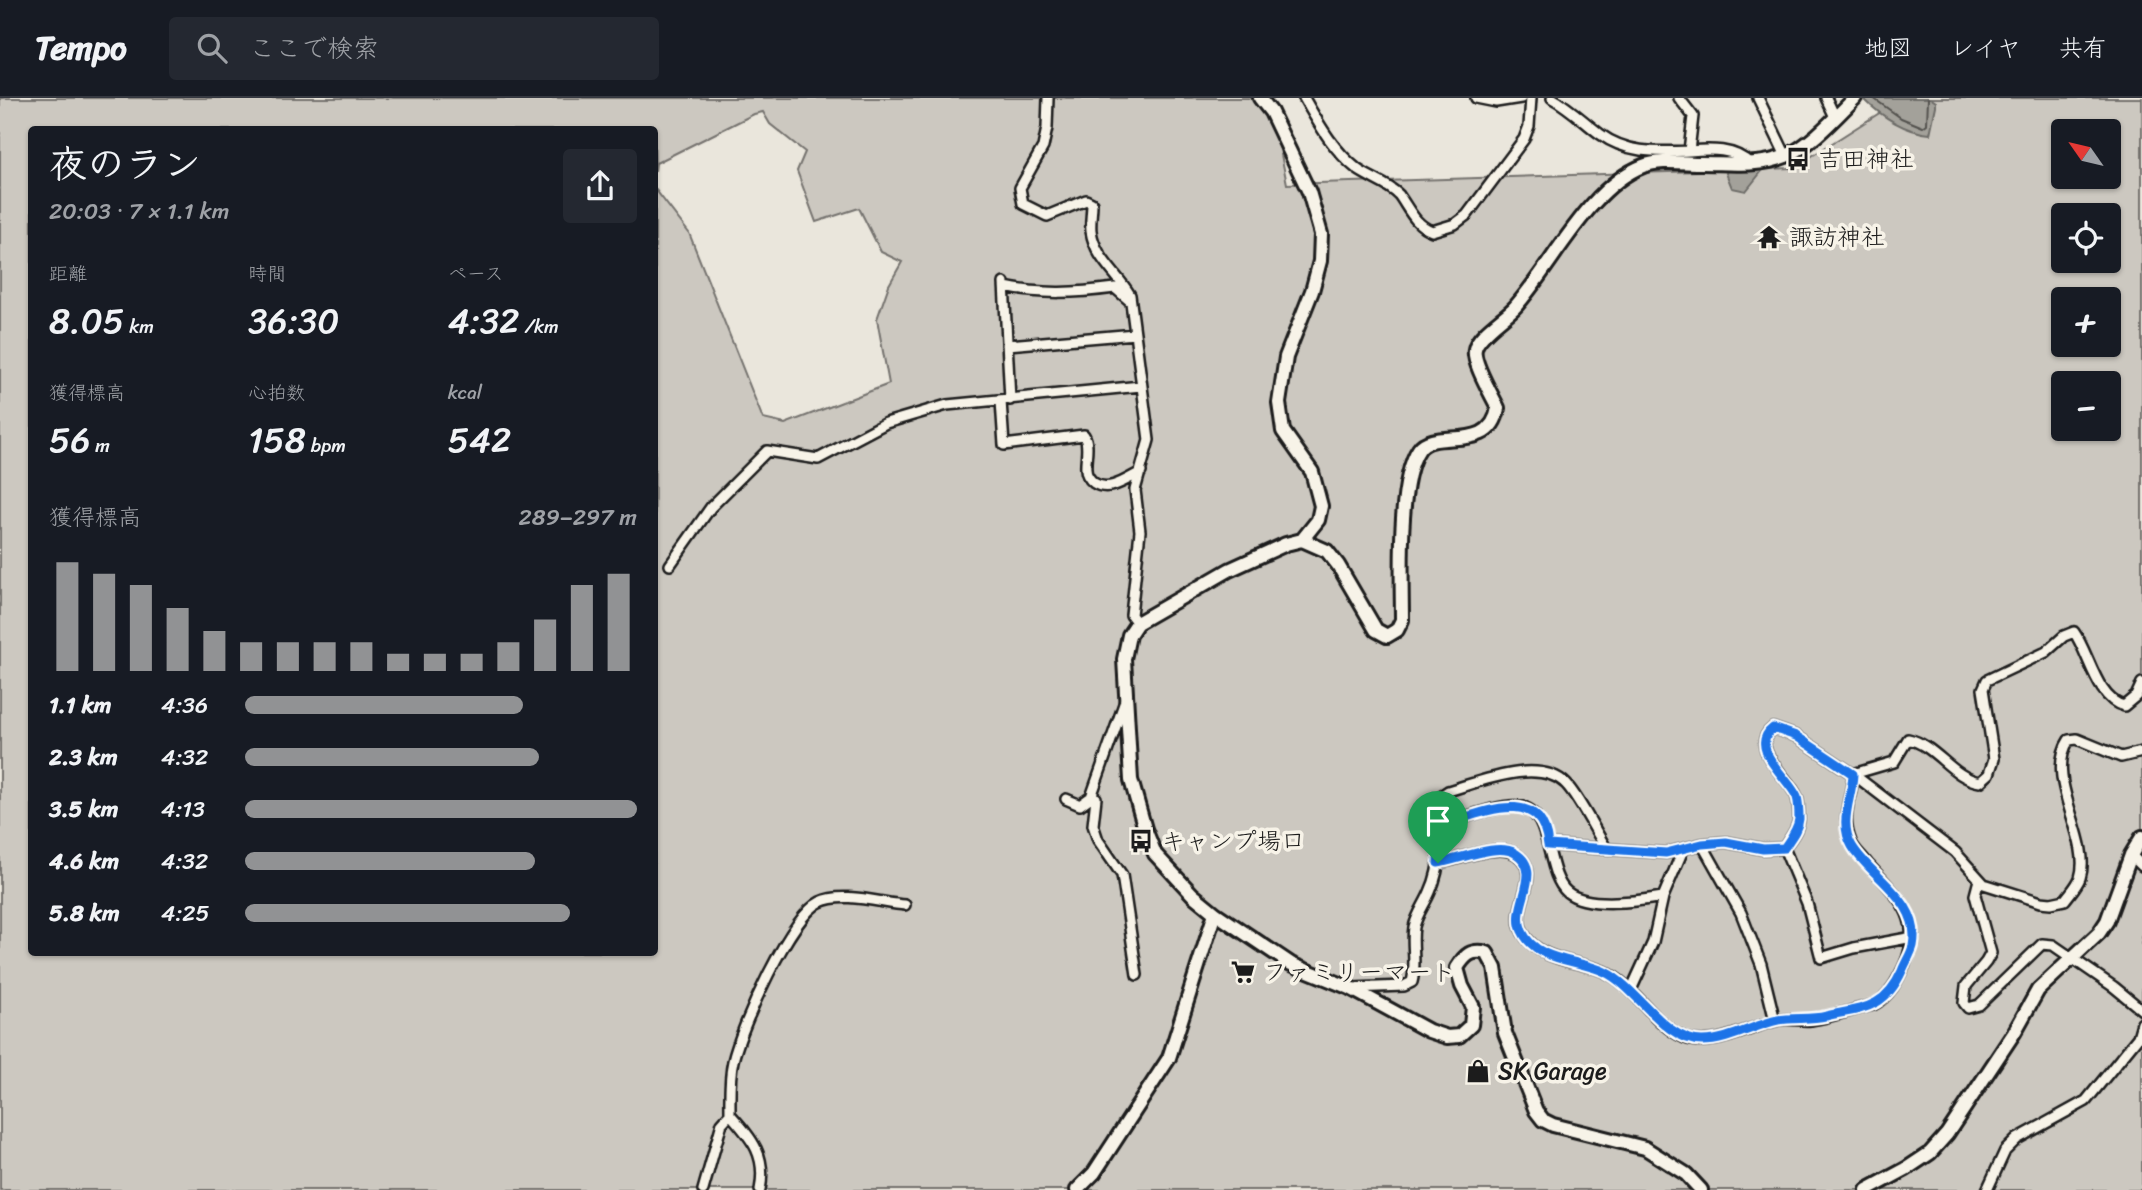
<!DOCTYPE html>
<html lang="ja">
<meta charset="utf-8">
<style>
:root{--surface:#171b24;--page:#242831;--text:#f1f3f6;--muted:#9ea1a6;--line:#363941;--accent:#919294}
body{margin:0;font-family:Sriracha,"Klee One",sans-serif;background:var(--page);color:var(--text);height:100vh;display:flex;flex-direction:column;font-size:26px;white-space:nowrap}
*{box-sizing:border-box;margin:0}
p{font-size:23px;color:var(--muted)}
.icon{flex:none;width:38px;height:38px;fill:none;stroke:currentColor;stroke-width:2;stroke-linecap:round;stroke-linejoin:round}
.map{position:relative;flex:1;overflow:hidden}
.details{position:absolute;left:28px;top:28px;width:630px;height:830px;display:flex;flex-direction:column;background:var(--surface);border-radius:7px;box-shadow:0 2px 5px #0004}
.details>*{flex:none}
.needle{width:46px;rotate:304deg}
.tools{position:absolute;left:2051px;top:21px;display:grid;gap:14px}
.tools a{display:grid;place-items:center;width:70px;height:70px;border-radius:7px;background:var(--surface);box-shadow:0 2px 5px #0004;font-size:35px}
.pin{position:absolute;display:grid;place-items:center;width:60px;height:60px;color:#fff;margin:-72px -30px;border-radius:50% 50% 50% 0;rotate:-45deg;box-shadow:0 0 7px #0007}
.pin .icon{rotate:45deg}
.round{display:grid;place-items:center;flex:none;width:74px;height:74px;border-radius:7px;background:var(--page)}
.summary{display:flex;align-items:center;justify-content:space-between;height:119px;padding:0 21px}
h1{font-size:38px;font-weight:600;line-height:52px}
.figures{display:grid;grid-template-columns:repeat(3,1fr);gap:10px;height:119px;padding:7px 21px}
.figures div{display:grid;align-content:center}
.figures b{font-size:35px;font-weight:600}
.figures small{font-size:19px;font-weight:400}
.figures p{font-size:19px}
.chart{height:196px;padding:14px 21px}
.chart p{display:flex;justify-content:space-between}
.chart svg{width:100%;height:126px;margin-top:7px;stroke:var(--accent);stroke-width:6}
ul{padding:0 21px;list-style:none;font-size:23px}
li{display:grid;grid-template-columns:112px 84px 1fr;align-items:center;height:52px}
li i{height:18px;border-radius:9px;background:var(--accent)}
header{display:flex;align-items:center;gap:42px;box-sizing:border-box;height:98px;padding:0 35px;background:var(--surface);border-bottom:2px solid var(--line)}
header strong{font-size:33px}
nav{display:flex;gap:38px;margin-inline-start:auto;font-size:24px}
.search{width:490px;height:63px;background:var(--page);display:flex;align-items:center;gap:18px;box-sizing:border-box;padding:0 24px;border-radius:7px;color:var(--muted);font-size:26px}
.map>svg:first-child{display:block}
</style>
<header>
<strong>Tempo</strong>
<div class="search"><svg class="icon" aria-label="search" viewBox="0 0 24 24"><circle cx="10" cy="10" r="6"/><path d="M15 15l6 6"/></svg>ここで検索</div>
<nav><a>地図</a><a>レイヤ</a><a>共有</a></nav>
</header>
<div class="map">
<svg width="2142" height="1092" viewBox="0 0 2142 1092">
<rect width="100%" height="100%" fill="#eae6dc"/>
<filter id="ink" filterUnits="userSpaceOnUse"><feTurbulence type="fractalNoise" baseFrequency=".0143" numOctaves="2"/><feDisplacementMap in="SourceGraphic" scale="14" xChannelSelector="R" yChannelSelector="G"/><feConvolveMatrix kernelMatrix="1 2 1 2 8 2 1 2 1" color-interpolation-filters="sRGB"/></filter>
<g filter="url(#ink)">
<path fill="#ccc8c0" stroke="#74726e" stroke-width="2" fill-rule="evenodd" d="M0,0h1251l23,22 13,64 506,-16 110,-70h239v1092h-2142zM763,14l7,12 35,28 -8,19 19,51 43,-14 22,44 21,10 -13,23 -12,34 12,65 -104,40 -22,-5 -74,-186 -34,-44 -1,763h-622v-822h622l1,41 1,-8 98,-49zM2063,33h46v46h-46zM2063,117h46v46h-46zM2063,201h46v46h-46zM2063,285h46v46h-46z"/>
<path fill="#a3a19a" stroke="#6d6c68" stroke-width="2" d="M1930,0l6,4v4l-6,28c-24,-2 -48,-17 -65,-34v-2z
M1730,72h32v1l-16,20 -14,-3 -6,-15z"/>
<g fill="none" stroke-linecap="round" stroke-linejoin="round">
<path stroke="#52514e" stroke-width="2" d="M1873,0l28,20 22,9 4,-3 1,-26"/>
<g stroke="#1c1c1c" stroke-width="14">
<path id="street" d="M1048,0l-1,30 -4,19 -23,41 3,16 24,12 39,-16 6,3c0,9 -2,19 -1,28 4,27 26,42 39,64l19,145 -14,50 5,41 -9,84 6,8
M1304,0c15,26 29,52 53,71 12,9 32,15 42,26 10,14 16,30 33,36l23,-7 12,-9 57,-76 5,-13 2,-28
M1476,0l20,4 25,-4
M1552,0c18,10 32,24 48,36 27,20 57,18 89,17
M1679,0l14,18 -4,35c21,-2 46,-3 61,13
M1758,0l28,58
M1826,0l9,19
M1004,185l6,117
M1005,189c37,8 72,6 110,1l15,13
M1007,247l128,-11
M1001,303l3,44 80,-10c6,10 1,23 2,34 0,6 3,10 8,14 15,10 33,-4 47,-11
M670,467l41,-58 56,-56 51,8 68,-36 61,-18 194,-19
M1853,676l41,-12 14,-23c28,6 44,39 72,43l9,-8 5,-15 -11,-70 4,-9 59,-28 18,-16 10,-4c15,21 23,68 50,74l12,-10 6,-13
M1091,699l5,1 -3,27 5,15 24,35 15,100
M1066,701l14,6 11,-8 34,-96
M1441,727c21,-6 56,-21 78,-19 35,5 25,66 48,86 21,17 72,9 96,5
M1702,746l39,69 20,51 14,57
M1548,747l118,8 36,-9 24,-2 37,7 21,-1
M1784,750c6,-9 14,-18 15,-29 0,-7 0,-15 -2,-22 -8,-20 -50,-49 -24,-69l23,8 57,38 102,78 29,32 57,18 10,1 14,-3c5,-7 12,-14 15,-22 13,-39 -37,-99 -11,-138l8,-1 44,18 21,-5
M1784,750l23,55 14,55 33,-10 59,-11
M2131,757l11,11
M1439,765c20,-3 59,-21 77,-9 30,20 -8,54 7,79 16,28 53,27 80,38 33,14 49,53 82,67 29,11 65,-12 94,-18 10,-2 21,1 32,0 20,-3 42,-10 62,-15 16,-8 25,-25 32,-41 20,-46 -9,-69 -38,-101 -5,-7 -13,-13 -16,-21 -11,-27 1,-42 2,-68
M1979,782l-4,15 16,58 -5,9 -20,24 -2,17 4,5 11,-3 63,-61 11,1 61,42 28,23
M1352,890l52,-2 8,-4c5,-18 -1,-37 2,-55 3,-13 11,-23 16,-35 12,-26 12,-59 6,-86l6,-11 6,-4c31,-9 91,-34 118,-7 12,12 30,48 40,64
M1631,892l22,-48 10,-45 20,-47
M730,1016c22,25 37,41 30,76
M703,1092l19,-67 8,-9c0,-18 -1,-36 3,-53 8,-34 57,-144 87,-159 22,-11 61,1 85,3
M1987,1092l18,-39 12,-12 69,-38 52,-64 4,-14"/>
</g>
<g stroke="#1c1c1c" stroke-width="18">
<path id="secondary" d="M1260,0l11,14 38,80 12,42 -1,27 -8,30 -26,66 -7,46 4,28 29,41 9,34 -3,14 -16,20 -16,4 -57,26 -92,53 -8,12 -5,24 7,121 14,49 10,25 38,41 22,18 76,51 59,24 79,43 18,6 12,-1 12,-11 2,-18 -11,-21 -5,-18c8,-13 14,-19 30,-15l8,15 10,65 31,78 7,9 10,5 92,23 41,26 15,16
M1302,442l25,11 11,14 38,65 11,6 10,-6 5,-10c0,-41 -5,-139 17,-171 15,-22 72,6 79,-41 -6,-13 -26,-46 -23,-59 2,-14 30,-31 40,-42 37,-41 74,-120 128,-141 17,-7 40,-3 58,-3 28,0 58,4 85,-7 23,-9 51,-40 69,-58
M1077,1092l17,-17 75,-115 46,-145
M1867,1092l39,-21 24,-16 17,-19 67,-101 24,-43 61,-57 8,-12 24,-66 11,-18"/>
</g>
<use href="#street" stroke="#f7f3e8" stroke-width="9"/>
<use href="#secondary" stroke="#f7f3e8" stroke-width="12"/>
</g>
</g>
<g fill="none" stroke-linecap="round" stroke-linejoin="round" filter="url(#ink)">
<g stroke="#fff" stroke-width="14">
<path id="route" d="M1773,630l23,8 57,38c-1,25 -15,48 -1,72 19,32 70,55 61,100 -2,8 -8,17 -11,25 -17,38 -39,37 -76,45 -16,4 -32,1 -48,4 -24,5 -50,21 -76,21 -39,-1 -64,-53 -97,-69 -27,-13 -69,-10 -83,-41 -12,-25 24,-59 -7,-78 -18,-11 -56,7 -77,10l3,-38c36,-10 101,-43 107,20l118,8 36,-9 24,-2 37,7 21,-1c6,-9 14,-18 15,-29 0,-7 0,-15 -2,-22 -8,-19 -50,-49 -24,-69z"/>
</g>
<use href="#route" stroke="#1a73e8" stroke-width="9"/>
</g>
<defs>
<g id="bus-bare" transform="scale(1.89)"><path d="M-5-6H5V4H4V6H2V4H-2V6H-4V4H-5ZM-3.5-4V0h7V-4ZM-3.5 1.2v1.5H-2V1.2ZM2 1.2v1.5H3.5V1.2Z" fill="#1c1c1c" stroke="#f7f3e8" stroke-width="2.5" paint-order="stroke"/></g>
<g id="temple-bare" transform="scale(1.89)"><path d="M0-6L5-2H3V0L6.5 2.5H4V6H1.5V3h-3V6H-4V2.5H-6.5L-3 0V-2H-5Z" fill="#1c1c1c" stroke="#f7f3e8" stroke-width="2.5" paint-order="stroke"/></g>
<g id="supermarket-bare" transform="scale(1.89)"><path d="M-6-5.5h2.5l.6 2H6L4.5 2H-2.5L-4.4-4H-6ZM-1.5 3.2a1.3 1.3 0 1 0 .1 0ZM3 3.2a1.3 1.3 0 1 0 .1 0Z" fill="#1c1c1c" stroke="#f7f3e8" stroke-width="2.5" paint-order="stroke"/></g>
<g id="shop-bare" transform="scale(1.89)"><path d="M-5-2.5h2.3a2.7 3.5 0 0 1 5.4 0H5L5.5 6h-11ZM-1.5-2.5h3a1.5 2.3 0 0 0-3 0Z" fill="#1c1c1c" stroke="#f7f3e8" stroke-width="2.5" paint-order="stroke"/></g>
</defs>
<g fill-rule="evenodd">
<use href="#bus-bare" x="1798" y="61"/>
<use href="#temple-bare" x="1769" y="139"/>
<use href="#bus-bare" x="1141" y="743"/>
<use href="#supermarket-bare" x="1243" y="874"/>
<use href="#shop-bare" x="1478" y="973"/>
</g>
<g text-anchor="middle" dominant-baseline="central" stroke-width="7" stroke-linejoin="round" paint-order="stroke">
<g font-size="24" fill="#1c1c1c" stroke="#f7f3e8" text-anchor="start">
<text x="1818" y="61">吉田神社</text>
<text x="1789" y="139">諏訪神社</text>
<text x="1161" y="743">キャンプ場口</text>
<text x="1263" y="874">ファミリーマート</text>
<text x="1498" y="973">SK Garage</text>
</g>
</g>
</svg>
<div class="tools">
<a><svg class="needle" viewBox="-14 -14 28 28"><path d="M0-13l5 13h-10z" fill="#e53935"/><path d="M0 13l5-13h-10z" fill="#9ea1a6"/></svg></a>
<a><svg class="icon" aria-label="locate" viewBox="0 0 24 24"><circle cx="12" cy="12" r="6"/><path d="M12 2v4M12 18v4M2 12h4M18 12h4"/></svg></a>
<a>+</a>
<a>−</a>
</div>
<div class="pin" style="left:1438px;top:765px;background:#1e9e55"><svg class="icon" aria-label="arrive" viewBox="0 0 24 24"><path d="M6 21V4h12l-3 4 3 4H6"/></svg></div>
<section class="details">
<div class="summary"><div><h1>夜のラン</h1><p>20:03 · 7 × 1.1 km</p></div><a class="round"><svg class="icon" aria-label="share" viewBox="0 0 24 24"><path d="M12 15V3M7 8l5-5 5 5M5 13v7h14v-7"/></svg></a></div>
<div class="figures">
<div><p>距離</p><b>8.05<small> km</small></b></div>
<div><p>時間</p><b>36:30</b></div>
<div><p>ペース</p><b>4:32<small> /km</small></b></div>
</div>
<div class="figures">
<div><p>獲得標高</p><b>56<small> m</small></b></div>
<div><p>心拍数</p><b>158<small> bpm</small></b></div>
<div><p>kcal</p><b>542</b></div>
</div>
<div class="chart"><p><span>獲得標高</span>289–297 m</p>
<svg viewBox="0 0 160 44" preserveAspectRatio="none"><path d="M5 44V6M15 44V10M25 44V14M35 44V22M45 44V30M55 44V34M65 44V34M75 44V34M85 44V34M95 44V38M105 44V38M115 44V38M125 44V34M135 44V26M145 44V14M155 44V10"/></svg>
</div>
<ul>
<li><b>1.1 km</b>4:36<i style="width:71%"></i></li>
<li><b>2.3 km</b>4:32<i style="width:75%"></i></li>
<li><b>3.5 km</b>4:13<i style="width:100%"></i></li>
<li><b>4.6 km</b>4:32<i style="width:74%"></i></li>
<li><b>5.8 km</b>4:25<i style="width:83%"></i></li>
</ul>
</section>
</div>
